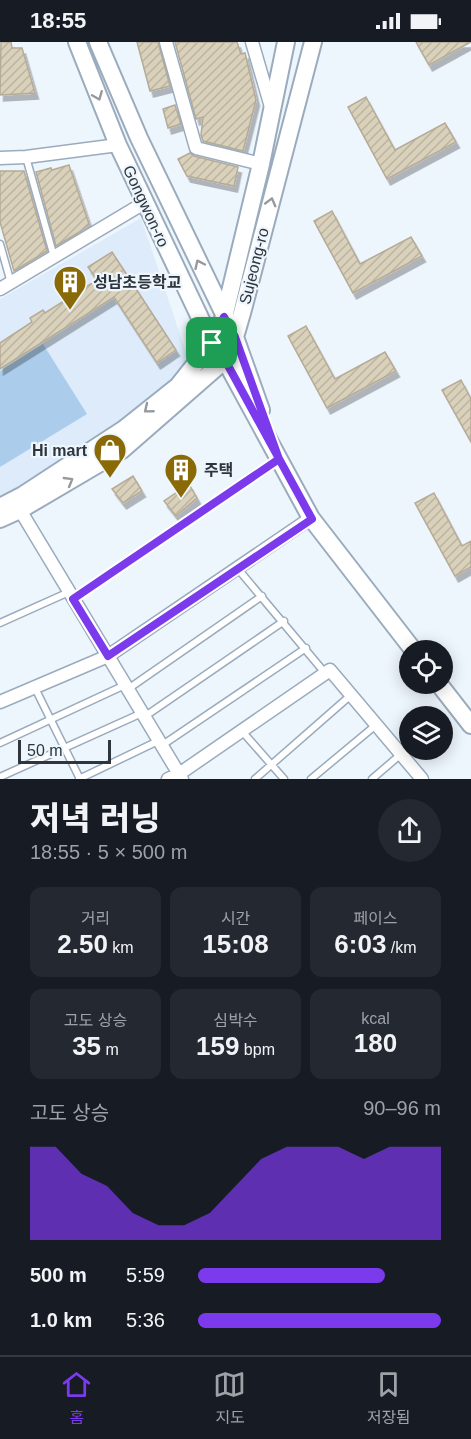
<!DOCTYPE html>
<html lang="ko">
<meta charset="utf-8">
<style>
:root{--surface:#171b24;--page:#242831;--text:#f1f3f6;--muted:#9ea1a6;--line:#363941;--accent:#7c3aed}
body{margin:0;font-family:Helvetica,"Noto Sans KR",sans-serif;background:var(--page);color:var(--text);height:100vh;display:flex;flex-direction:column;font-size:22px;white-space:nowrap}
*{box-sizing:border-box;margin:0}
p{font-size:20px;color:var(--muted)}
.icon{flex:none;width:33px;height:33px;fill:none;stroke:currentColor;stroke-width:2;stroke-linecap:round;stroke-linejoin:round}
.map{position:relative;height:737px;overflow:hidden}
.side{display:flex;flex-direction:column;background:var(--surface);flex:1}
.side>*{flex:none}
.buttons{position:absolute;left:399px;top:598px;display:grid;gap:12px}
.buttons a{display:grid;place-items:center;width:54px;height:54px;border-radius:50%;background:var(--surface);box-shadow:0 3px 15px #0003;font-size:30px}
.scale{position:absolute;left:18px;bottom:15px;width:93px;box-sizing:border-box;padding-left:6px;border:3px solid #2e353c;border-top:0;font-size:16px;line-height:21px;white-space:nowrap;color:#2e353c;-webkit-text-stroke:4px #eef6fd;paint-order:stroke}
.pin{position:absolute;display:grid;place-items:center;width:51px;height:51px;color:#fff;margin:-26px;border-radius:12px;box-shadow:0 3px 9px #0006}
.round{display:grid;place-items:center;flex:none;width:63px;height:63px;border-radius:32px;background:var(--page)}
.summary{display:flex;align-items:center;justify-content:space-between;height:102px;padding:0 30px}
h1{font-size:33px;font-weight:800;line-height:45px}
.metrics{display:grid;grid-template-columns:repeat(3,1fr);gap:9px;height:102px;padding:6px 30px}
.metrics div{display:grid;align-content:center;border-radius:12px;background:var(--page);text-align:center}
.metrics b{font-size:26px;font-weight:800}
.metrics small{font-size:16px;font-weight:400}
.metrics p{font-size:16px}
.chart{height:168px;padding:12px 30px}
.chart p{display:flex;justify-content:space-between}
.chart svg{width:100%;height:108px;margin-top:6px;fill:var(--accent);opacity:.7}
ul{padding:0 30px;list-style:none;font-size:20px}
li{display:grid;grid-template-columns:96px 72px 1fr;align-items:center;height:45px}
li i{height:15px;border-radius:8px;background:var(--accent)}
.status{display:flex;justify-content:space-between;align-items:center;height:42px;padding:0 30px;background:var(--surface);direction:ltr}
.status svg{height:16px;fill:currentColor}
.tab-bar{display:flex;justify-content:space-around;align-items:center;height:84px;border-top:2px solid var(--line);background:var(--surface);font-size:16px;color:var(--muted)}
.tab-bar a{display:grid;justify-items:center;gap:3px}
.tab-bar .current{color:var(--accent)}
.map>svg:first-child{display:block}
</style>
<div class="status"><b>18:55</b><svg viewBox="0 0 49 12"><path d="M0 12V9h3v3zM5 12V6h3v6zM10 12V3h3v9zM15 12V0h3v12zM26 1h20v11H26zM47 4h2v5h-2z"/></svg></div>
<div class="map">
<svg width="471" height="737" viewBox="0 0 471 737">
<defs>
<pattern id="building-hatch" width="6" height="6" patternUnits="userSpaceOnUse" patternTransform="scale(1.5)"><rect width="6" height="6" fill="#dad1bb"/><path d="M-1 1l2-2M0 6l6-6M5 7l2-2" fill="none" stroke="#bbb4a2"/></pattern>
<filter id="shadow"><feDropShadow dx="3.5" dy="6" stdDeviation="0" flood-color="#0004"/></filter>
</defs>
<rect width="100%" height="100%" fill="#eef6fd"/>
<path fill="#ddebfa" d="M141,176l47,140 -14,22 -54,43 -120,76v-200z"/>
<path fill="#accceb" d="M43,302l44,70 -87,53v-96z"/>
<path fill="url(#building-hatch)" stroke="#b5ab96" stroke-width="1.5" filter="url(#shadow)" d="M1,0h10l1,6h10l13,45 -35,2z
M137,0h21l12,44 -20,5z
M175,0h62l4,12 4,-1 11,47 -13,51 -40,-10 -2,-6 2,-18 -7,2z
M416,0h55l-42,23z
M366,55l29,53 50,-27 11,19 -69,37 -39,-72z
M175,63l6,19 -13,4 -5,-19z
M190,111l4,3 44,11 -4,19 -47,-10 -9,-17z
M69,123l20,59 -8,7 -25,15 -20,-74 15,-4 1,2z
M0,129h24l23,80 -33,20 -14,-49z
M332,169l28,53 51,-27 11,19 -69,37 -39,-72z
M112,210l64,98 -19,13 -43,-66 -114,72v-26l32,-21 -2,-4 13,-8 2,3 52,-33 -9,-13z
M306,284l29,53 50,-27 11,19 -69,37 -39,-72z
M461,338l10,19v43l-29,-52z
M133,434l9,15 -19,12 -11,-14z
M189,442l8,14 -21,18 -12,-15z
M434,451l28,53 9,-5v26l-16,9 -40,-73z"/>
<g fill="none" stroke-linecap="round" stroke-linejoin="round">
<g stroke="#9aabbd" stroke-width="9">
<path id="service" d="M26,115l28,100
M0,202l11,39
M238,527l87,104
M74,556l204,-139
M0,581l69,-31
M35,646l45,91
M128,647l134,-93
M144,675l140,-96
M241,688l43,49
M0,701l125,-58
M161,704l145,-98
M0,735l142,-64
M79,737l79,-38
M255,737l96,-84
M311,737l65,-54
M372,737l28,-24"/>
</g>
<g stroke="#9aabbd" stroke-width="15">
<path id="minor" d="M166,0l30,106 65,16
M252,0l19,65
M0,116l26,-1 92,-12
M0,247l144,-86
M20,468l162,269
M0,660l108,-46 203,-138
M168,737l11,-5 151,-104 92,109"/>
</g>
<g stroke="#9aabbd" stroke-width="20">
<path id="secondary" d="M77,0l41,103 94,198 13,17 86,158 103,133
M98,0l41,96 96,199 26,73
M0,465l23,-12 101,-66 54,-43 34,-43 12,-26 37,-153 25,-122
M0,477l20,-9 102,-60 103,-90 10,-23 7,-24 71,-271
M439,642l32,41"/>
</g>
<use href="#service" stroke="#fff" stroke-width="6"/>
<use href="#minor" stroke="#fff" stroke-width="12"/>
<use href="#secondary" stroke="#fff" stroke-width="16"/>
</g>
<defs><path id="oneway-chevron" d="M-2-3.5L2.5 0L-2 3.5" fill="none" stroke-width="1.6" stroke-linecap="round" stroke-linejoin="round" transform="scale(1.5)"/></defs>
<g stroke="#969a9e">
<use href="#oneway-chevron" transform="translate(98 54) rotate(68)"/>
<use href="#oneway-chevron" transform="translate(271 160) rotate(-75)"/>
<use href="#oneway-chevron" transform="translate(199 222) rotate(-115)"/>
<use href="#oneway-chevron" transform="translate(148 367) rotate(141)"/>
<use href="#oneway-chevron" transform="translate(69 439) rotate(-30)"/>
</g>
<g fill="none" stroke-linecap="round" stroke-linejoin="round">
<g stroke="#fff" stroke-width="12">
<path id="route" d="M212,301l13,17 87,159 -204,137 -35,-57 206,-140 -44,-122 -11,-20 -12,26"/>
</g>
<use href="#route" stroke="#7c3aed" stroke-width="8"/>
</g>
<defs>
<g id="building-pin" transform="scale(1.725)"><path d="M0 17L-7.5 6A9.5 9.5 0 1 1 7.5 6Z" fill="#896a07" stroke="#eef6fd"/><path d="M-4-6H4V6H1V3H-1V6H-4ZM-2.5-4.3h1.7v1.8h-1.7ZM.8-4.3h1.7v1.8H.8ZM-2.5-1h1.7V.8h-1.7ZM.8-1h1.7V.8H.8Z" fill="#fff"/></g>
<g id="shop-pin" transform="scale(1.725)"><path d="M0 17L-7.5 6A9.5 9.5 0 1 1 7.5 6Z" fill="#896a07" stroke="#eef6fd"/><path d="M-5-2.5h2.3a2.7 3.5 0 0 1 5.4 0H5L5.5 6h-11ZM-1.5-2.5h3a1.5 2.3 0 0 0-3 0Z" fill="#fff"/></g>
</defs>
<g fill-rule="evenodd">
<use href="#building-pin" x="70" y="240"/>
<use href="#shop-pin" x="110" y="408"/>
<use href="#building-pin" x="181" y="428"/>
</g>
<g text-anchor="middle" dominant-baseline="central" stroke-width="4.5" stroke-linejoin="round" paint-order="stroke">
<g font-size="16" fill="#2e353c" stroke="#eef6fd">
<text transform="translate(146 164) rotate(65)">Gongwon-ro</text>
<text transform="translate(254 224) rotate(-76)">Sujeong-ro</text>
</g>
<g font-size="16" font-weight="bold" fill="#2e353c" stroke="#eef6fd" text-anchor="start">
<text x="93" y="240">성남초등학교</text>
<text x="87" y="408" text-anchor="end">Hi mart</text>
<text x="204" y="428">주택</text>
</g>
</g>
</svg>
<div class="buttons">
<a><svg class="icon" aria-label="locate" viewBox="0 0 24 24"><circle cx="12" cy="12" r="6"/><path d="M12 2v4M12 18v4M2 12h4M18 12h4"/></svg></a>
<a><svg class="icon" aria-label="layers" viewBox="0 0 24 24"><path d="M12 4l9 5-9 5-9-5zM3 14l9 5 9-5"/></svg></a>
</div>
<div class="scale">50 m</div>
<div class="pin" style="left:212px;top:301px;background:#1e9e55"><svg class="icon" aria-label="arrive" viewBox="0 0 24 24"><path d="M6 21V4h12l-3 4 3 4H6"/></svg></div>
</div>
<section class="side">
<div class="summary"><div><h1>저녁 러닝</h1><p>18:55 · 5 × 500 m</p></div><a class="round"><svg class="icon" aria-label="share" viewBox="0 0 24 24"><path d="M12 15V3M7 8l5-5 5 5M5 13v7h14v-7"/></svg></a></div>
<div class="metrics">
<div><p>거리</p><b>2.50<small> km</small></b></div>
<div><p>시간</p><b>15:08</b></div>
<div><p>페이스</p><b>6:03<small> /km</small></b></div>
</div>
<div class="metrics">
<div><p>고도 상승</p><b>35<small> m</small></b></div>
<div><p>심박수</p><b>159<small> bpm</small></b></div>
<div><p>kcal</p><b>180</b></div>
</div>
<div class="chart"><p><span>고도 상승</span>90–96 m</p>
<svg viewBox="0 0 160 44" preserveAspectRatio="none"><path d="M0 44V6L10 6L20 17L30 22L40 33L50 38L60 38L70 33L80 22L90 11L100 6L110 6L120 6L130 11L140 6L150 6L160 6V44z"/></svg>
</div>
<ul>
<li><b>500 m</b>5:59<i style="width:77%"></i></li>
<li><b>1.0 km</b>5:36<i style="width:100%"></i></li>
</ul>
</section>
<nav class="tab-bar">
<a class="current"><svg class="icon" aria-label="home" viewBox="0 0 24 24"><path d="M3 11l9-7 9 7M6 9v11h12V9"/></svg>홈</a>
<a><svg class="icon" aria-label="map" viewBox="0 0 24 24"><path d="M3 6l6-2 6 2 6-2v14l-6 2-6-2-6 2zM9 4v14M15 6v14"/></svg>지도</a>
<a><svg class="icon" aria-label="saved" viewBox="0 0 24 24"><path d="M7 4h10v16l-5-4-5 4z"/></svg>저장됨</a>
</nav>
